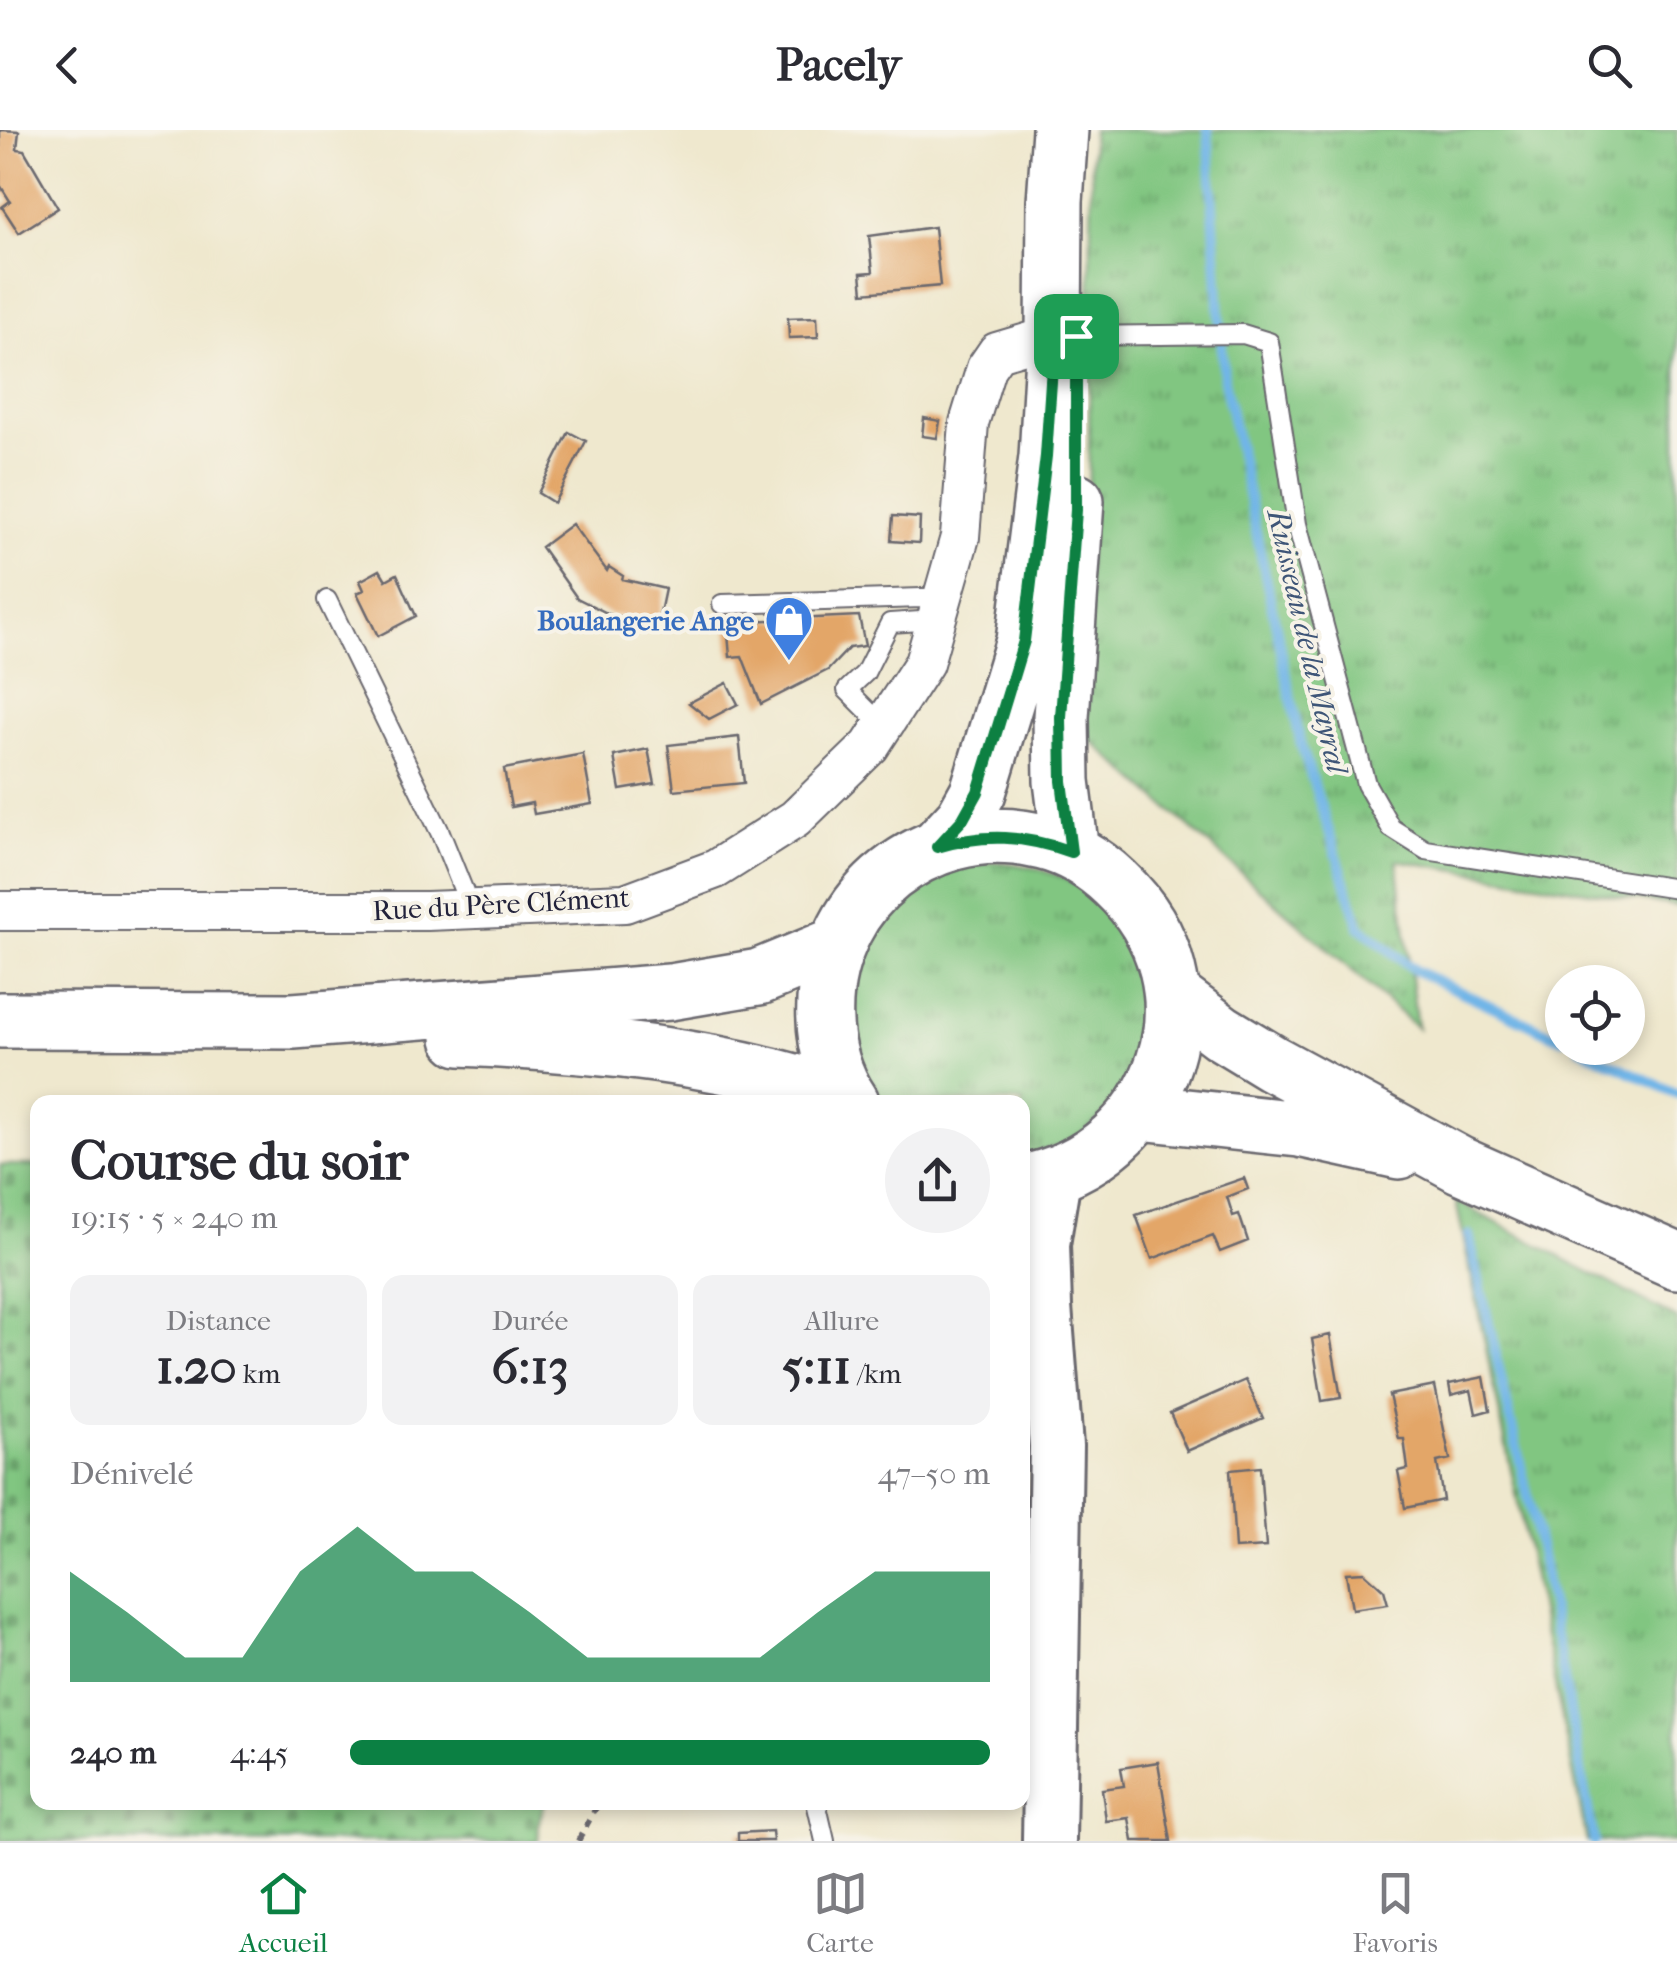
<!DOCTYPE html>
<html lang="fr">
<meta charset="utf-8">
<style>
:root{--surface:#fff;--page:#f2f2f3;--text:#2b2b33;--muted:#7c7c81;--line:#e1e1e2;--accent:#0b8043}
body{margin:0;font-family:"IM FELL French Canon",serif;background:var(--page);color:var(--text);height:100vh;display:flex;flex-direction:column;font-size:38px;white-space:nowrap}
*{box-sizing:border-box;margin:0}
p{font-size:32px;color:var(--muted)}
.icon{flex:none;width:55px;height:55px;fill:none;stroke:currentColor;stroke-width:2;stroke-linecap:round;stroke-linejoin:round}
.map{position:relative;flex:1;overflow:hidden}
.details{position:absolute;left:30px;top:965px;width:1000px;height:715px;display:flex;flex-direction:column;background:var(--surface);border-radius:20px;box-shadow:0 5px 15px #0003}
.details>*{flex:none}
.buttons{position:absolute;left:1545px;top:835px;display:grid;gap:20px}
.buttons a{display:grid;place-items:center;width:100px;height:100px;border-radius:50%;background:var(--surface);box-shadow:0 5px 15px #0003;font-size:50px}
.pin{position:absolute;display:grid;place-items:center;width:85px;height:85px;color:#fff;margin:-42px;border-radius:20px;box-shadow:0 5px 15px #0006}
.round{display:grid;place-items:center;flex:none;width:105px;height:105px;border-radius:52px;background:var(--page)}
.overview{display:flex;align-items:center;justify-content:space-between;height:170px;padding:0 40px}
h1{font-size:55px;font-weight:800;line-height:75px}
.stats{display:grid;grid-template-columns:repeat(3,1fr);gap:15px;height:170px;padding:10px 40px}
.stats div{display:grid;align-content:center;border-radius:20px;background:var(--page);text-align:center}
.stats b{font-size:50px;font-weight:800}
.stats small{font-size:28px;font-weight:400}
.stats p{font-size:28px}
.chart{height:280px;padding:20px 40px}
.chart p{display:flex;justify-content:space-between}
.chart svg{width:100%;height:180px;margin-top:10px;fill:var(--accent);opacity:.7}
ul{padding:0 40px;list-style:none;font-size:32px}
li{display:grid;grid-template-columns:160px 120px 1fr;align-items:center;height:75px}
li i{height:25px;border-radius:12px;background:var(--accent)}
header{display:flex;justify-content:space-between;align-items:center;height:130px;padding:0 40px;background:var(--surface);font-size:45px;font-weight:800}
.menu{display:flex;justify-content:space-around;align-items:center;height:140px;border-top:2px solid var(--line);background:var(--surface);font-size:28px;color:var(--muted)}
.menu a{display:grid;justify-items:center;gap:5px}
.menu .selected{color:var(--accent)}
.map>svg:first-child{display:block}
</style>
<header><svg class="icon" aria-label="back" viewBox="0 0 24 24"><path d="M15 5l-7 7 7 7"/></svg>Pacely<svg class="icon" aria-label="search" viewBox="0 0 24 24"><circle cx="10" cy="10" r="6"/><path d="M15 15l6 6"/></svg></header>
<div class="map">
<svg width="1677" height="1711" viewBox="0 0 1677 1711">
<defs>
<pattern id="grass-tufts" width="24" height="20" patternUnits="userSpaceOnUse" patternTransform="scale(2.5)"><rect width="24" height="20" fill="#81c681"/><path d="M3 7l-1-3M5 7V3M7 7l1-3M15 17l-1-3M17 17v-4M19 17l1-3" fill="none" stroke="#69a06b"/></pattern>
<pattern id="cemetery-stones" width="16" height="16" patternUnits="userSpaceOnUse" patternTransform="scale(2.5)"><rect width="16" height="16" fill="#81c681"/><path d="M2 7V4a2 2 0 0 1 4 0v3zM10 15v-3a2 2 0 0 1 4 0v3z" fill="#69a06b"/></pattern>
</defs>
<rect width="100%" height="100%" fill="#f7f3e8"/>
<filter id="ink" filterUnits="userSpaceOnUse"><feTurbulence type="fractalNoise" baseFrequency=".01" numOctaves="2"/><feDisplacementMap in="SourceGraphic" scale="20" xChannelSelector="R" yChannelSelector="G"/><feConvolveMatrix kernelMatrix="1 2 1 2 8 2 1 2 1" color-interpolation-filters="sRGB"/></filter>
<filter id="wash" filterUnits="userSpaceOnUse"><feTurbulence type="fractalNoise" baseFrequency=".0048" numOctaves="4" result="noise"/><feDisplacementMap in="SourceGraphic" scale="40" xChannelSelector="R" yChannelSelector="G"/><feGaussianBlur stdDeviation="2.25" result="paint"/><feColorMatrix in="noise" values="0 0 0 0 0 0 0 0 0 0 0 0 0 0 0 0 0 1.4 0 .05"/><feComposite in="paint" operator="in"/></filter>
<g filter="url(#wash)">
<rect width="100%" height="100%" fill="#efe8ce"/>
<path fill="url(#grass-tufts)" stroke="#52745e" stroke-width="2.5" d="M1092,0h585v776l-280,-46 20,168 -331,-292z
M996,732c33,3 66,10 92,31 83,69 74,198 -22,250 -13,7 -30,9 -43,14l-1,-55h-138c-62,-79 -32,-199 67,-232 15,-5 30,-6 45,-8z
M1456,1071l221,118v522h-90z"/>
<path fill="url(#cemetery-stones)" stroke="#52745e" stroke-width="2.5" d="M0,1035h37l1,637 507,1 -6,17 -1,21h-538z"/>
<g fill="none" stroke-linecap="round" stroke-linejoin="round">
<path stroke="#71b5e7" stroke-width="10" d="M1208,0l16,250 77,365 59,182 56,44 146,68
M1580,918l97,46
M1469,1105l72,320 53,286"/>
</g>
<g id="blocks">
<path fill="#e3a668" d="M0,0l19,1 -2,18 7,1 34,58 -39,25 -17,-26 8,-6 -10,-16z
M934,97l6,59 -77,7 -2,-20 12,-1 -4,-36z
M817,187l1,20 -29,1 -1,-20z
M924,288l16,3 -3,17 -15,-2z
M569,302l17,9 -32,62 -16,-10z
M893,386l27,2 -1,25 -28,-2z
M572,394l35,47 2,-4 14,9 -1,3 43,10 -7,33 -47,-7 -34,-17 -36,-51z
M380,440l6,10 11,-6 19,42 -38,20 -21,-43 7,-3 -4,-9z
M859,486l6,30 -16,2 -21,22 -67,34 -19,-48 -12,1 -3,-35z
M727,553l11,21 -29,15 -20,-16z
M739,607l5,46 -70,7 -6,-45z
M648,619l7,35 -35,6 -6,-34z
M583,624l9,50 -58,10 -2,-11 -21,4 -7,-38z
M1244,1048l4,11 -21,8 6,19 6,-2 9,27 -28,11 -7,-16 -61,23 -16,-44z
M1330,1205l11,63 -19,3 -10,-62z
M1484,1247l6,33 -14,4 -5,-24 -20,5 -2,-11z
M1246,1250l17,38 -76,33 -17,-38z
M1435,1256l15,73 -13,3 6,38 -38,8 -7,-37 10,-2 -4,-30h-5l-10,-44z
M1260,1337l6,80 -31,2 -5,-79z
M1364,1442l20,18 4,14 -36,5 -6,-36z
M1158,1632l13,79h-38l-4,-23 -23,3 -4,-32 22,-3 -3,-18z
M772,1701l1,10h-35v-8z"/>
</g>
</g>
<g filter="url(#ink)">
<use href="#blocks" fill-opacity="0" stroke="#6a676e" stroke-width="2.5"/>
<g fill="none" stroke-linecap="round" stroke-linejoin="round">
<g stroke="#6a676e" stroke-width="22">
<path id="service" d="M1076,206l167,-2 26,8 28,182 69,260 25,44 35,22 251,39
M327,470l113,232 31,77
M722,474l200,-6 18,8
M883,596l-36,-36 18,-17 25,-50 46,-3
M816,1672l9,39"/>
</g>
<g stroke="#6a676e" stroke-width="42">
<path id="minor" d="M0,781h427l198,-8 91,-34 79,-50 75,-73 54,-83 36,-126 9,-114 17,-55 11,-16 37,-11 42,-5"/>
</g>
<g stroke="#6a676e" stroke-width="58">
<path id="secondary" d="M1049,1711l7,-395 -11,-139 -2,-63 11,-67"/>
</g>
<g stroke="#6a676e" stroke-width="60">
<path id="primary" d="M937,717l26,-28 15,-27 46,-151 23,-184 7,-120 1,-136 5,-71
M1071,722l-9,-71 -1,-64 15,-216
M1172,865l49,37 51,31 188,102 217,96
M0,890l293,1 377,-29 89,-15 78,-32
M460,908c130,6 265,17 388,61
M851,972c-34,-51 -34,-119 -6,-173 22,-43 62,-74 109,-87 29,-8 60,-7 89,0 28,7 52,22 72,41 110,103 52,273 -93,300
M1140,982l159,17 100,22"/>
</g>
<path stroke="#6a676e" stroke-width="6" stroke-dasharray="8 8" stroke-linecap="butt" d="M578,1711l21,-39"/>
<use href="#service" stroke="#fff" stroke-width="18"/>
<use href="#minor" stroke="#fff" stroke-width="38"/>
<use href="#secondary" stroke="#fff" stroke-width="52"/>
<use href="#primary" stroke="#fff" stroke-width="55"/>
</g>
</g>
<g fill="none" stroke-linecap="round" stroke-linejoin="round" filter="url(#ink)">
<g stroke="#fff" stroke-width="20">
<path id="route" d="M1076,206v174l-15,207 1,64 9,71c-46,-17 -87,-19 -134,-5l26,-28 15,-27 46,-151 22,-185 8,-119z"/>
</g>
<use href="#route" stroke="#0b8043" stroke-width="12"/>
</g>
<defs>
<g id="shop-pin" transform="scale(2.5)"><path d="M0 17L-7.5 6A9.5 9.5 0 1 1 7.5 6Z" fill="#3f7fe0" stroke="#f7f3e8"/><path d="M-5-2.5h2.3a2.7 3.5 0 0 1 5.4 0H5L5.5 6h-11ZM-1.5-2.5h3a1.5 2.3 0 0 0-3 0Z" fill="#fff"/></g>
</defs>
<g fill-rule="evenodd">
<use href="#shop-pin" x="789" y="490"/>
</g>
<g text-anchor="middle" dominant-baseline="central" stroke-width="8" stroke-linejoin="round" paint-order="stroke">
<g font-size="28" font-weight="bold" fill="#366cbe" stroke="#f7f3e8" text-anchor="end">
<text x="754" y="490">Boulangerie Ange</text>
</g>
<g font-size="28" fill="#22223b" stroke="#f7f3e8">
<text transform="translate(501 774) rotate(-3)">Rue du Père Clément</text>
</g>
<g font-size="30" font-style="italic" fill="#3e5577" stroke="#f7f3e8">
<text transform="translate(1307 511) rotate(77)">Ruisseau de la Mayral</text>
</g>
</g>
</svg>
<div class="buttons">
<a><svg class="icon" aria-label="locate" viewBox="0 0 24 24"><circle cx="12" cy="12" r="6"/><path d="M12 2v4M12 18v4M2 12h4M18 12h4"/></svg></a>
</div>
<div class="pin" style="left:1076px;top:206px;background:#1e9e55"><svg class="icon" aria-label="arrive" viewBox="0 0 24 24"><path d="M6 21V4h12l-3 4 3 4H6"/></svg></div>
<section class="details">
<div class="overview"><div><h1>Course du soir</h1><p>19:15 · 5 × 240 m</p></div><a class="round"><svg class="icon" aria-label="share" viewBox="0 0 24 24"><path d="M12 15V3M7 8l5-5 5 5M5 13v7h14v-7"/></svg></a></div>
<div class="stats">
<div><p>Distance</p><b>1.20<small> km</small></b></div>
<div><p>Durée</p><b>6:13</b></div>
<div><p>Allure</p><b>5:11<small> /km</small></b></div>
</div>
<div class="chart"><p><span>Dénivelé</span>47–50 m</p>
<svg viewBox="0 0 160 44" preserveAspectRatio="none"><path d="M0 44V17L10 27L20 38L30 38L40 17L50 6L60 17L70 17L80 27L90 38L100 38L110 38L120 38L130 27L140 17L150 17L160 17V44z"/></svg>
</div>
<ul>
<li><b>240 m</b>4:45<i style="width:100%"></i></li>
</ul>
</section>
</div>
<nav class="menu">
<a class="selected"><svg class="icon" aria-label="home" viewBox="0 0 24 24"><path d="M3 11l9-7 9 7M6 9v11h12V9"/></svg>Accueil</a>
<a><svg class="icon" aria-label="map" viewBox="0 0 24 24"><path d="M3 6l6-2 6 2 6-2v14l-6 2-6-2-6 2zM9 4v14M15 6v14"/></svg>Carte</a>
<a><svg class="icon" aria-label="saved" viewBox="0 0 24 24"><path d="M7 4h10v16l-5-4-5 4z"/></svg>Favoris</a>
</nav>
